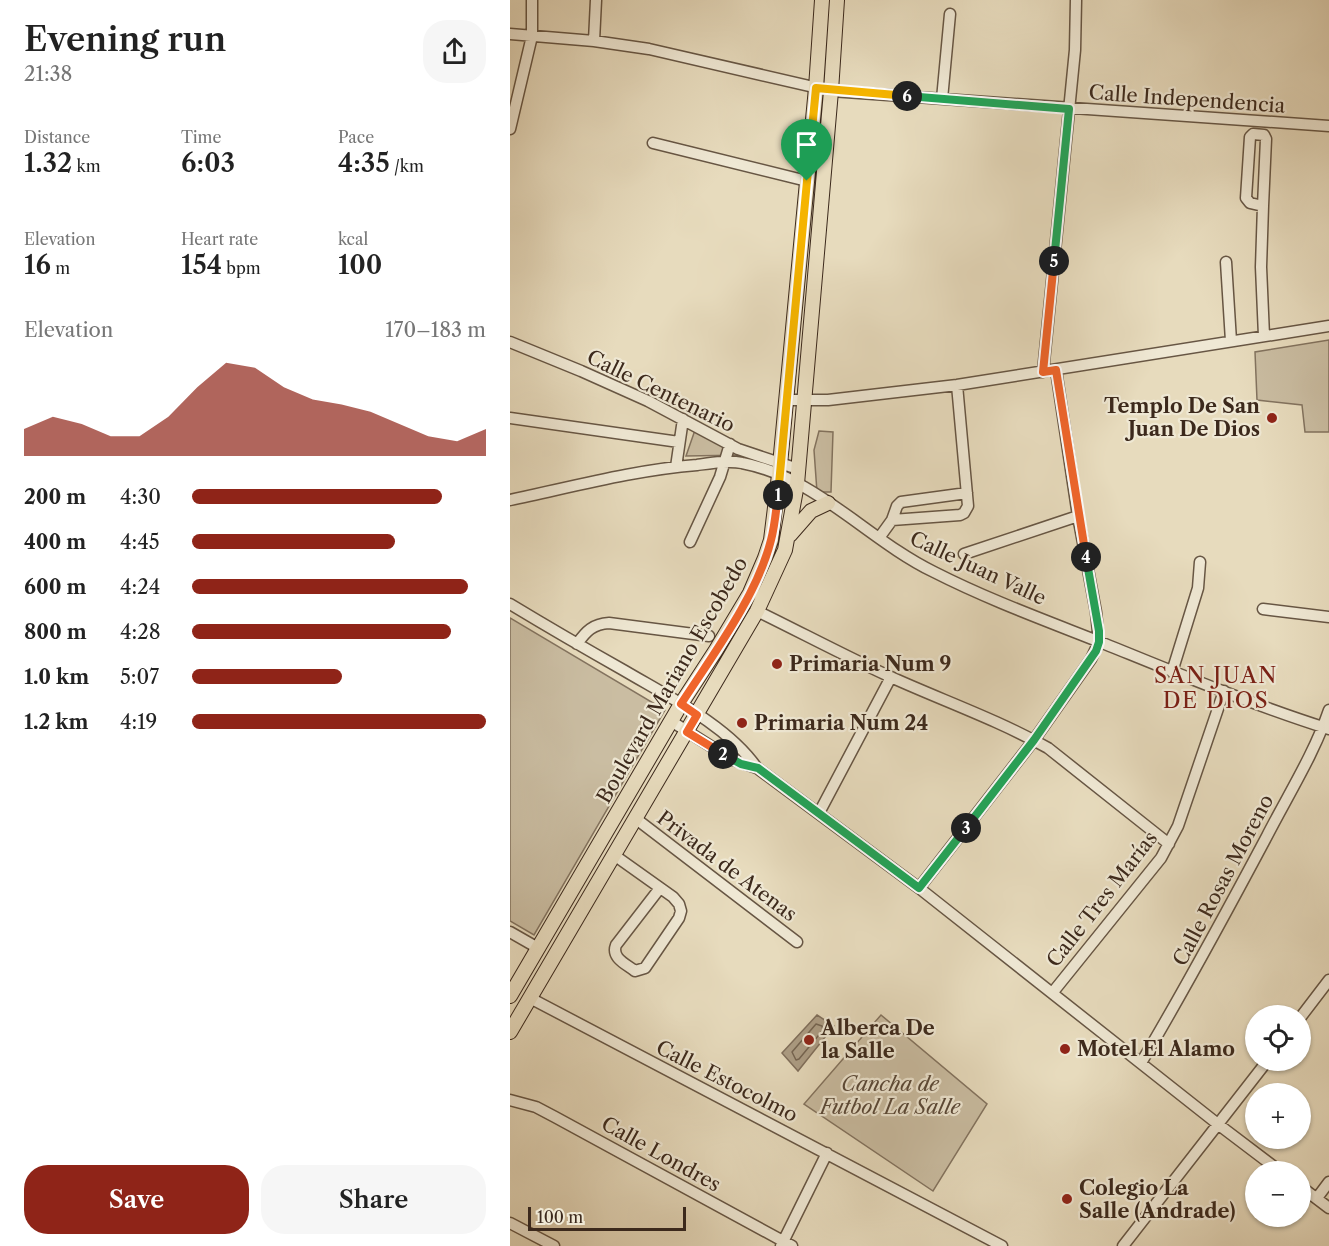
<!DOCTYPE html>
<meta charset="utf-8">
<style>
:root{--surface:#fff;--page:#f6f6f6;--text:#222;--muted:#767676;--accent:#8f2418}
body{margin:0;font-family:"Libre Caslon Text",serif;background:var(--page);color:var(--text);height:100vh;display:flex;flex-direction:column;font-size:22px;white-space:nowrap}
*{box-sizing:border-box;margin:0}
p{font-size:20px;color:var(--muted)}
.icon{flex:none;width:33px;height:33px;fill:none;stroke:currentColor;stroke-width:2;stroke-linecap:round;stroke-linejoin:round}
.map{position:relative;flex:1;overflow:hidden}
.side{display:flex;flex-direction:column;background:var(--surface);width:510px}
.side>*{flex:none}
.fabs{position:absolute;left:735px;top:1005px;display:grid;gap:12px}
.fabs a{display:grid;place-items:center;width:66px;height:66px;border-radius:50%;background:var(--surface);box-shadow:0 2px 4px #0004;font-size:30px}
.scale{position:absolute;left:18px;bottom:15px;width:158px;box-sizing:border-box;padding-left:6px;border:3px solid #3c291c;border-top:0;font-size:16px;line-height:21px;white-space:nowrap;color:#3c291c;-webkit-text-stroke:4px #efe8d4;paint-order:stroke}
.pin{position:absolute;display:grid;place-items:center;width:51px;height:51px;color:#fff;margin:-62px -26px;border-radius:50% 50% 50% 0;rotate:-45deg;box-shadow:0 0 6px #0007}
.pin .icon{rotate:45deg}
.km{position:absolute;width:30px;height:30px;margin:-15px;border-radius:50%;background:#222;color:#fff;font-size:16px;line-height:30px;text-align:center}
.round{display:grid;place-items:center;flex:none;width:63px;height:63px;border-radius:24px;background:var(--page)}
.head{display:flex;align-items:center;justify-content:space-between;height:102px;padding:0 24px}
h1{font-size:33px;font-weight:600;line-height:45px}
.figures{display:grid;grid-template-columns:repeat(3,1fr);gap:9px;height:102px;padding:6px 24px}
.figures div{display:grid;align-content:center}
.figures b{font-size:26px;font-weight:600}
.figures small{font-size:16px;font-weight:400}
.figures p{font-size:16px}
.chart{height:168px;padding:12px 24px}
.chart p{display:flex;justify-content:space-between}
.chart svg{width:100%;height:108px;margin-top:6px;fill:var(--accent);opacity:.7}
.cta{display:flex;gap:12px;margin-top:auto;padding:12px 24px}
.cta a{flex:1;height:69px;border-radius:24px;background:var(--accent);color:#fff;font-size:24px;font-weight:600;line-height:69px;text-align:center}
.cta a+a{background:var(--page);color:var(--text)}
ul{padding:0 24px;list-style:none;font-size:20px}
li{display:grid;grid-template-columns:96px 72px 1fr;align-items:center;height:45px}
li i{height:15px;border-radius:8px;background:var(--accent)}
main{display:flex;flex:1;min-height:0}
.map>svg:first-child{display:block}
</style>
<main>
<section class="side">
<div class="head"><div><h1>Evening run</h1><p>21:38</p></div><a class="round"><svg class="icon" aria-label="share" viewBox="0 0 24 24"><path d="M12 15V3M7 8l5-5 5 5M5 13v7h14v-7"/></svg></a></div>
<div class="figures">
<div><p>Distance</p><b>1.32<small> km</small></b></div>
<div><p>Time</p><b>6:03</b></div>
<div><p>Pace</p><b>4:35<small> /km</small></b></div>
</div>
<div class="figures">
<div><p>Elevation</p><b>16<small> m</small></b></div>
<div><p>Heart rate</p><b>154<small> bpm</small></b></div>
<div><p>kcal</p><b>100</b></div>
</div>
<div class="chart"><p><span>Elevation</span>170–183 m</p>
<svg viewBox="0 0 160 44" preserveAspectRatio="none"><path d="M0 44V33L10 28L20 31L30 36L40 36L50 28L60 16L70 6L80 8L90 16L100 21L110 23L120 26L130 31L140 36L150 38L160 33V44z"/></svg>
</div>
<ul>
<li><b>200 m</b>4:30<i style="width:85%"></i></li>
<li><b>400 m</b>4:45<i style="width:69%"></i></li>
<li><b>600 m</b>4:24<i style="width:94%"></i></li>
<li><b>800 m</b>4:28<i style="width:88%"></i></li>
<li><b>1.0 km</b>5:07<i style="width:51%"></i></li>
<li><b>1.2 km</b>4:19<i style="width:100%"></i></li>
</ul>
<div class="cta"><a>Save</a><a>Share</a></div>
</section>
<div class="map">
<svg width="819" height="1246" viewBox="0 0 819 1246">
<rect width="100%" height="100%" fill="#e7dbbd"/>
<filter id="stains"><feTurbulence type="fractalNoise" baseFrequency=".00333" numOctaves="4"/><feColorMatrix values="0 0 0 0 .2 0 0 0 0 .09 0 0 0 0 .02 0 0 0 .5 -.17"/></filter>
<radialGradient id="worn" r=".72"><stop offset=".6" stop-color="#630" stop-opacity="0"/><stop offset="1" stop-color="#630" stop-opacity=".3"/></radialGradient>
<path fill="#cabda2" stroke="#83735f" stroke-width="1.5" d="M819,340v92h-24l-3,-27 -45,-5 -2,-48z
M185,430l50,25 -59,1z
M309,431l14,1 -2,60h-14l-3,-42z
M0,618l155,92 -131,225 -24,-14z
M371,1015l106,89 -54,87 -129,-87z"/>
<path fill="#ad9e86" stroke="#806f5c" stroke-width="1.5" d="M307,1015l17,11 -36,45 -16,-18z"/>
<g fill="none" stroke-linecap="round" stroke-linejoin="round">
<path stroke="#746451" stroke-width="1.5" d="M306,1024l6,2 1,4 -24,29 -3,1 -4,-8z"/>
<g stroke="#675644" stroke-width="13">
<path id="minor" d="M0,34l84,7 55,8 182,42 498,35
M84,41l2,-41
M432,99l8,-85
M0,129l22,-93v-36
M743,134l11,1 2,4 -3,67 -13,-3 -4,-5 4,-61z
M143,143l154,38
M753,206l-2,61 3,69
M716,262l5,79
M0,342l71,29 67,30 90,48 60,20
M533,372l32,-322 1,-50
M276,400h42l129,-15 372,-59
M0,418l169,24
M166,467l7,-48
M0,500c62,-13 124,-30 187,-35 14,-2 31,-5 45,-2 74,14 126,77 192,109 55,28 113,49 171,72 74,30 148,61 224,85
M382,520l68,-5 4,-2 4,-7 -11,-121
M369,538l13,-18 5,-14 4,-4 66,-9
M180,542l30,-65 10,-33
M454,554l114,-38
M0,604c38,23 76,45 115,67 44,26 103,55 132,97l162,120 300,237 62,47
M753,609l66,8
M247,611c45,22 90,46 136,67 51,23 105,42 155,70l121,96
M67,644c9,-13 16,-20 32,-21l100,13
M662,672l26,-84 2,-26
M161,721l60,38 26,9
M309,813l72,-136
M125,818l162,124
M104,855l59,42 6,7 2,7 -2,7 -34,50 -10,3c-9,-7 -24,-13 -19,-26l44,-57
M409,888l115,-148 57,-81 8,-17 -3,-30 -18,-96 -22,-146
M0,932l28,16
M543,992l108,-134 17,-32 46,-135
M20,998l472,248
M790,1018l29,-38
M631,1063c44,-74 85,-150 126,-227 21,-41 47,-82 62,-126
M0,1100l26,7 19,10 237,129
M790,1186l29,22
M807,1198l12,-16
M0,1223l44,23
M271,1246l46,-93
M613,1246l145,-186"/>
</g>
<g stroke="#3c291c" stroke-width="16">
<path id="major" d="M280,535l21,-24 17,-8
M0,996l171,-292 35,-54 34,-57 15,-35 6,-18 8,-65 37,-387 6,-88
M0,1032l247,-421 28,-61 12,-66 34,-393 6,-91"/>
</g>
<use href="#minor" stroke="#efe8d4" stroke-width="10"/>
<use href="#major" stroke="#e7dbbd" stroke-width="14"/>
</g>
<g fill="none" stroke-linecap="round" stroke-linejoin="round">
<g stroke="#fff" stroke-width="12">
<path id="split-1" d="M268,495l29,-314"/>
</g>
<g stroke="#fff" stroke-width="12">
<path id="split-2" d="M213,754l-36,-22 10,-17 -16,-11c31,-48 76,-108 90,-164 4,-15 5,-30 7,-45"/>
</g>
<g stroke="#fff" stroke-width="12">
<path id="split-3" d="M213,754l18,10 17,4 161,120 47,-60"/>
</g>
<g stroke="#fff" stroke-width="12">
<path id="split-4" d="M456,828l68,-88 62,-89 3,-9v-11l-13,-74"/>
</g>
<g stroke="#fff" stroke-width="12">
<path id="split-5" d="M544,261l-11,111 13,-2 30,187"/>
</g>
<g stroke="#fff" stroke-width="12">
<path id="split-6" d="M397,96l162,13 -15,152"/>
</g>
<g stroke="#fff" stroke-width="12">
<path id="split-7" d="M297,181l9,-93 91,8"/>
</g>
<use href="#split-1" stroke="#f5b400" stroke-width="8"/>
<use href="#split-2" stroke="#f0652b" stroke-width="8"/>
<use href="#split-3" stroke="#22a559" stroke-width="8"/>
<use href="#split-4" stroke="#22a559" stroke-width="8"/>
<use href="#split-5" stroke="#f0652b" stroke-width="8"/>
<use href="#split-6" stroke="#22a559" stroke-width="8"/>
<use href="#split-7" stroke="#f5b400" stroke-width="8"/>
</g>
<g fill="#8f2418" stroke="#efe8d4" stroke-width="2">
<circle cx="762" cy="418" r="6"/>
<circle cx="267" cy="664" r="6"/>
<circle cx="232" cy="723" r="6"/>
<circle cx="299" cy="1040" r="6"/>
<circle cx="555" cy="1049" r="6"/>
<circle cx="557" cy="1199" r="6"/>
</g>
<g text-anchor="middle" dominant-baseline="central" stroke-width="4.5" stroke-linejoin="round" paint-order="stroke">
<g font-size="20" fill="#3c291c" stroke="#efe8d4">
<text transform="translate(677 99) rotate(4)">Calle Independencia</text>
<text transform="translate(151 391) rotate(26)">Calle Centenario</text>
<text transform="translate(468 568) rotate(25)">Calle Juan Valle</text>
<text transform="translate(162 680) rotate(-60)">Boulevard Mariano Escobedo</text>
<text transform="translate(217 866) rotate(37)">Privada de Atenas</text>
<text transform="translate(713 880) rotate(-62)">Calle Rosas Moreno</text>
<text transform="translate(592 899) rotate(-52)">Calle Tres Marías</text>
<text transform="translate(217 1081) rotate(27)">Calle Estocolmo</text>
<text transform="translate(151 1154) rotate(29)">Calle Londres</text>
</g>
<g font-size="20" font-weight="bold" fill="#3c291c" stroke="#efe8d4" text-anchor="start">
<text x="750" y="406" text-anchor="end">Templo De San<tspan x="750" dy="23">Juan De Dios</tspan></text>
<text x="279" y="664">Primaria Num 9</text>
<text x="244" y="723">Primaria Num 24</text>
<text x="311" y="1028">Alberca De<tspan x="311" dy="23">la Salle</tspan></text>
<text x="567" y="1049">Motel El Alamo</text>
<text x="569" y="1188">Colegio La<tspan x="569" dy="23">Salle (Andrade)</tspan></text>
</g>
<g font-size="20" font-style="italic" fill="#584737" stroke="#efe8d4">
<text x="380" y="1084">Cancha de<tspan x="380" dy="23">Futbol La Salle</tspan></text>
</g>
<g font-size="22" letter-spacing="1.5" fill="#7a1f14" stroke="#efe8d4">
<text x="706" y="675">SAN JUAN<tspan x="706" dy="25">DE DIOS</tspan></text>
</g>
</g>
<rect width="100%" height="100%" filter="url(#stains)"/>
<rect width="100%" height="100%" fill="url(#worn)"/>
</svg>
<div class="fabs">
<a><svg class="icon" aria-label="locate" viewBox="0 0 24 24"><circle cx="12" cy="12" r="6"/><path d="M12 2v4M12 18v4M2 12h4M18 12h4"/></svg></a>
<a>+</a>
<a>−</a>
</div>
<div class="scale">100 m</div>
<div class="pin" style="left:297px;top:181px;background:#1e9e55"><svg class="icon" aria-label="arrive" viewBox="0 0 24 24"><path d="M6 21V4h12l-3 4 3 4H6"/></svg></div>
<b class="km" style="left:268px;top:495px">1</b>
<b class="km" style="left:213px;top:754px">2</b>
<b class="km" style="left:456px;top:828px">3</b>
<b class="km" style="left:576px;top:557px">4</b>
<b class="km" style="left:544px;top:261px">5</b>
<b class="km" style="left:397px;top:96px">6</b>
</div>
</main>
